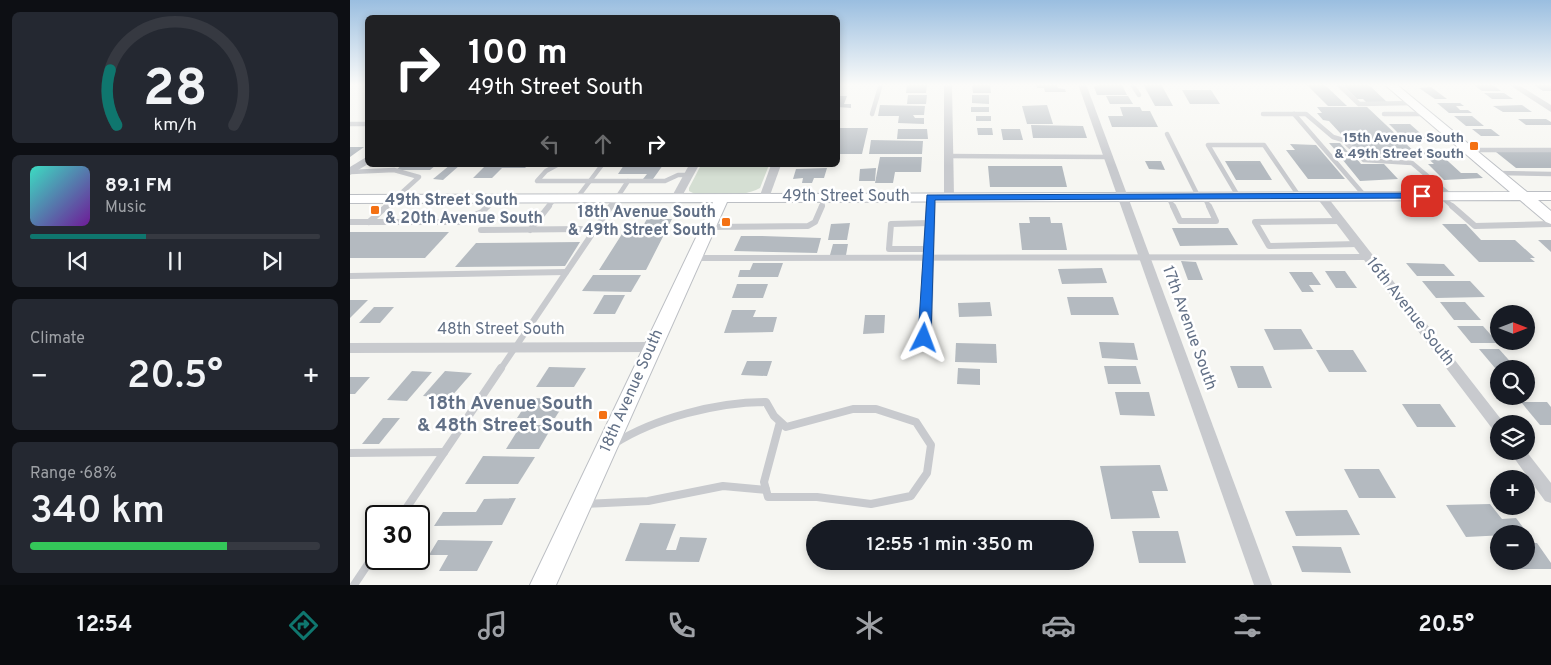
<!DOCTYPE html>
<html lang="en">
<head>
<meta charset="utf-8">
<style>
  :root { --surface:#171b24; --page:#242831; --text:#f1f3f6; --muted:#9ea1a6; --line:#363941; --accent:#0f766e }
  body { margin:0; font-family:Overpass,sans-serif; background:var(--page); color:var(--text); height:100vh; display:flex; flex-direction:column; font-size:19px; white-space:nowrap }
  * { box-sizing:border-box; margin:0 }
  p { font-size:16px; color:var(--muted) }
  .icon { flex:none; width:28px; height:28px; fill:none; stroke:currentColor; stroke-width:2; stroke-linecap:round; stroke-linejoin:round }
  .map { position:relative; flex:1; overflow:hidden }
  .drawer { display:flex; flex-direction:column; gap:12px; padding:12px; background:#0d0f14; width:350px }
  .drawer>* { flex:none }
  .hud { position:absolute; left:15px; top:15px; width:475px; height:152px; border-radius:8px; box-shadow:0 2px 8px #0003; background:#202124; color:#fff; overflow:hidden }
  .needle { width:32px; rotate:90deg }
  .tools { position:absolute; left:1140px; top:305px; display:grid; gap:10px }
  .tools a { display:grid; place-items:center; width:45px; height:45px; border-radius:50%; background:var(--surface); box-shadow:0 2px 8px #0003; font-size:25px }
  .speed { position:absolute; left:15px; top:505px; display:flex; gap:10px; font-size:25px; font-weight:700; text-align:center }
  .speed>* { display:grid; place-content:center; width:65px; height:65px; border-radius:50%; background:var(--surface); box-shadow:0 2px 8px #0003; line-height:1 }
  .speed .limit { border:2px solid #111; border-radius:8px; background:#fff; color:#111 }
  .pin { position:absolute; display:grid; place-items:center; width:42px; height:42px; color:#fff; margin:-21px; border-radius:10px; box-shadow:0 2px 8px #0006 }
  .me { position:absolute; width:55px; margin:-28px; rotate:3deg; stroke-linejoin:round; filter:drop-shadow(0 0 4px #0008) }
  .turn { display:flex; align-items:center; gap:18px; height:105px; padding:0 20px; font-size:22px }
  .turn .icon { width:65px; height:65px; stroke-width:2.5 }
  .turn b { display:block; font-size:35px; line-height:42px }
  .lanes { display:flex; align-items:center; height:48px; padding:0 20px; background:#0003; justify-content:center; gap:25px; direction:ltr }
  .lanes .off { opacity:.35 }
  .big { font-size:38px; font-weight:600; line-height:1.1 }
  .drawer .tile { flex:1; display:flex; flex-direction:column; justify-content:center; gap:8px; min-width:0; padding:0 18px; border-radius:8px; background:var(--page) }
  .drawer .dial { align-items:center; gap:0 }
  .dial svg { height:130px; overflow:visible; fill:none; stroke:var(--line); stroke-width:7; stroke-linecap:round; text-anchor:middle }
  .dial text { fill:var(--text); stroke:none }
  .song { display:flex; align-items:center; gap:15px }
  .cover { width:60px; height:60px; border-radius:8px; background:linear-gradient(135deg,hsl(170 70% 55%),hsl(280 70% 35%)) }
  .played { height:5px; border-radius:2px; background:linear-gradient(90deg,var(--accent) 40%,var(--line) 40%) }
  .keys { display:flex; justify-content:space-around; direction:ltr }
  .heat { display:flex; justify-content:space-between; align-items:center; font-size:28px; direction:ltr }
  .charge { height:8px; border-radius:4px; background:linear-gradient(90deg,#34c759 68%,var(--line) 0) }
  .trip { position:absolute; left:456px; top:520px; width:288px; height:50px; border-radius:25px; background:var(--surface); box-shadow:0 2px 8px #0003; font-weight:600; line-height:50px; text-align:center }
  .tabs { display:flex; height:80px; justify-content:space-around; align-items:center; background:#090b0e; color:var(--muted) }
  .tabs .icon { width:35px; height:35px }
  .tabs .on { color:var(--accent) }
  .tabs b { font-size:22px; color:var(--text) }
  main { display:flex; flex:1; min-height:0 }
  .map>svg:first-child { display:block }
  .green { fill:#d5dfd3 }
  .building { fill:#b4bac0 }
  .lines { fill:none; stroke-linecap:round; stroke-linejoin:round }
  .secondary-casing { stroke:#bcbfc4; stroke-width:2 }
  .lane-far2 { stroke:#c8cace; stroke-width:4.5 }
  .lane-far1 { stroke:#c8cace; stroke-width:6 }
  .lane { stroke:#c8cace; stroke-width:8 }
  .street { fill:#c8cace; fill-rule:evenodd }
  .secondary { fill:#fff; fill-rule:evenodd }
  .route { fill:#1a73e8; stroke:#114b97 }
  .poi-dot { fill:#f47114; stroke:#fff; stroke-width:2 }
  .labels { text-anchor:middle; dominant-baseline:central; stroke-width:5; stroke-linejoin:round; paint-order:stroke }
  .far-poi-label { font-size:14px; font-weight:bold; fill:#627086; stroke:#fff; text-anchor:end }
  .street-label { font-size:16px; fill:#627086; stroke:#fff }
  .poi-label { font-size:16px; font-weight:bold; fill:#627086; stroke:#fff; text-anchor:start }
  .near-poi-label { font-size:19px; font-weight:bold; fill:#627086; stroke:#fff; text-anchor:end }
</style>
</head>
<body>
<main>
<section class="drawer">
<div class="tile dial"><svg viewBox="0 0 100 80">
<path d="M14 69A42 42 0 1 1 86 69"/>
<path d="M14 69A42 42 0 0 1 10 35" stroke="#0f766e"/>
<text x="50" y="56" font-size="32" font-weight="700">28</text>
<text x="50" y="72" font-size="11">km/h</text>
</svg></div>
<div class="tile">
<div class="song"><i class="cover"></i><div><b>89.1 FM</b><p>Music</p></div></div>
<div class="played"></div>
<div class="keys"><svg class="icon" aria-label="previous" viewBox="0 0 24 24"><path d="M18 5L8 12l10 7zM5 5v14"/></svg><svg class="icon" aria-label="pause" viewBox="0 0 24 24"><path d="M8 5v14M16 5v14"/></svg><svg class="icon" aria-label="next" viewBox="0 0 24 24"><path d="M6 5l10 7-10 7zM19 5v14"/></svg></div>
</div>
<div class="tile"><p>Climate</p>
<div class="heat"><a>−</a><b class="big">20.5°</b><a>+</a></div>
</div>
<div class="tile"><p>Range · 68%</p><b class="big">340 km</b><div class="charge"></div></div>
</section>
<div class="map">
<svg width="1201" height="585" viewBox="0 0 1201 585">
  <rect width="100%" height="100%" fill="#f6f6f2"/>
  <path class="green" d="M351 165H419L410 188C392 198 365 195 345 194L339 191V188Z"/>
  <g class="building">
    <path d="M793 84H811L823 106H805Z"/>
    <path d="M956 84H974L997 106H978Z"/>
    <path d="M992 84H1018L1038 103H1017L1013 99H1007Z"/>
    <path d="M557 85H577L576 93H556Z"/>
    <path d="M622 85H640L641 93H623Z"/>
    <path d="M686 85H707L708 88 715 89 716 92H695L694 88H687Z"/>
    <path d="M748 85H772L777 95H747L744 87Z"/>
    <path d="M1124 85H1143L1151 91H1132Z"/>
    <path d="M1184 85H1201V91H1193Z"/>
    <path d="M1081 87 1097 99H1085L1069 88Z"/>
    <path d="M832 90H861L870 104H840Z"/>
    <path d="M1134 93H1154L1163 99H1142Z"/>
    <path d="M558 95H577L576 104H557Z"/>
    <path d="M622 95H639V104L622 103Z"/>
    <path d="M489 96H497L494 104H501V108L488 107Z"/>
    <path d="M756 96H778L783 104H760Z"/>
    <path d="M1087 103H1110L1114 106H1106L1110 110H1118L1122 113H1099Z"/>
    <path d="M530 105 575 106 574 115H563L565 118H574V124L548 123 549 116H528Z"/>
    <path d="M697 105 703 124H677L672 106Z"/>
    <path d="M1172 105 1182 112H1153L1143 106Z"/>
    <rect x="621" y="107" width="18" height="5"/>
    <path d="M770 107H790L792 111H800L808 127H762L758 116H773Z"/>
    <path d="M967 107H1017L1071 158H1013L979 121 973 120 967 113H972Z"/>
    <rect x="626" y="116" width="15" height="5"/>
    <path d="M1104 116H1122L1134 126H1116Z"/>
    <path d="M1168 119H1196L1201 122V125H1176Z"/>
    <path d="M1039 124H1060L1078 140H1055Z"/>
    <path d="M681 125 733 126 737 138H683Z"/>
    <path d="M488 128H518L512 154H488Z"/>
    <path d="M627 128H642L643 135H628Z"/>
    <path d="M548 129H577L578 139H547Z"/>
    <path d="M651 129H670L673 140H653Z"/>
    <path d="M1122 129H1141L1150 136H1131Z"/>
    <path d="M521 140 573 141 572 154H519Z"/>
    <path d="M979 143H990L998 152H987Z"/>
    <path d="M940 144 966 145 995 179H958L936 150H945Z"/>
    <path d="M0 147H14L0 157Z"/>
    <path d="M1071 152H1088L1111 173H1127L1133 178 1094 180 1078 164H1084Z"/>
    <path d="M1146 152H1201V168H1166Z"/>
    <path d="M988 154H1003L1011 164H1034L1048 179 1010 181Z"/>
    <path d="M530 157H572L571 172H545L543 183H525Z"/>
    <path d="M795 161H811L815 170 799 169Z"/>
    <path d="M875 161H910L922 180H886Z"/>
    <path d="M52 165H86L80 170H46Z"/>
    <path d="M100 165H110L93 180 83 179Z"/>
    <path d="M136 165H178L175 168H152L142 178H123Z"/>
    <path d="M274 165H313L303 179H293L297 174H268Z"/>
    <path d="M638 166H712L717 187H640Z"/>
    <path d="M477 168 474 178H464L462 183H452L453 178 443 179 446 169Z"/>
    <path d="M526 168 525 181H509L510 169Z"/>
    <path d="M679 217H700L701 223H712L717 250H672L669 223H680Z"/>
    <path d="M297 219H322L296 270H249L272 234H288Z"/>
    <path d="M500 223 497 240H478L481 224Z"/>
    <path d="M1092 224H1116L1131 240H1165L1185 258H1180L1185 262H1129Z"/>
    <path d="M822 228H878L888 245 830 246Z"/>
    <path d="M0 232H99L75 258H0Z"/>
    <path d="M391 236H411L471 238 467 253 384 251Z"/>
    <path d="M1188 240H1201V252Z"/>
    <path d="M230 242 215 266 105 267 126 243Z"/>
    <path d="M483 244H498L496 255H480Z"/>
    <path d="M831 261 846 262 853 280H838Z"/>
    <path d="M403 263H433L428 277H388L390 270H400Z"/>
    <path d="M1056 263 1094 264 1105 276H1067Z"/>
    <path d="M752 268 757 283 712 284 708 269Z"/>
    <path d="M975 271H995L1007 288H986Z"/>
    <path d="M939 272H962L971 285H959L964 292H952Z"/>
    <path d="M243 275H291L281 292 232 291Z"/>
    <path d="M1072 281H1120L1135 297 1086 298Z"/>
    <path d="M387 284H418L413 298H382Z"/>
    <path d="M254 295H275L265 314H243Z"/>
    <path d="M717 297H763L769 315H721Z"/>
    <path d="M0 300H18L0 318Z"/>
    <path d="M640 302 642 316 609 317 608 303Z"/>
    <path d="M1090 302H1115L1131 320H1104Z"/>
    <path d="M24 307H44L30 323H9Z"/>
    <path d="M382 310H406L403 317H427L423 332 374 333Z"/>
    <path d="M515 315H535L534 333 513 334Z"/>
    <path d="M1107 326H1133L1148 343H1121Z"/>
    <path d="M914 329H951L963 349 924 350Z"/>
    <path d="M749 342 784 343 788 360 752 358Z"/>
    <path d="M606 343 646 344 647 363 605 362Z"/>
    <path d="M1129 349H1149L1166 368H1145Z"/>
    <path d="M966 350H1003L1017 372H979Z"/>
    <path d="M397 361H422L417 376 391 375Z"/>
    <path d="M754 366H786L791 384H758Z"/>
    <path d="M880 366H913L922 388H888Z"/>
    <path d="M199 367 236 368 224 387H186Z"/>
    <path d="M608 368 630 369V385L607 384Z"/>
    <path d="M62 371 82 372 57 401 37 400Z"/>
    <path d="M95 371 122 373 100 398 73 396Z"/>
    <path d="M0 377H20L5 394H0Z"/>
    <path d="M765 392H799L805 416 770 415Z"/>
    <path d="M180 398 217 399 205 418H167Z"/>
    <path d="M1171 402H1197L1201 407V425H1190Z"/>
    <path d="M1052 404H1090L1106 427H1067Z"/>
    <path d="M33 418H50L29 444H12Z"/>
    <path d="M171 425H203L189 449H156Z"/>
    <path d="M133 456 185 457 168 484H115Z"/>
    <path d="M810 465 818 491H802L810 518 761 519 750 466Z"/>
    <path d="M994 469H1029L1046 498H1009Z"/>
    <path d="M166 498 152 525 84 526 93 512H126L134 499Z"/>
    <path d="M1140 504 1152 519 1166 518 1178 534 1116 537 1096 505Z"/>
    <path d="M997 510 1010 535 946 536 935 511Z"/>
    <path d="M290 523 326 524 316 550H326L330 537 357 538 349 562 275 561Z"/>
    <path d="M782 531H828L836 563H789Z"/>
    <path d="M88 540 143 541 127 571H89L98 555H79Z"/>
    <path d="M1176 543H1187L1201 563V569H1164L1159 561H1176Z"/>
    <path d="M942 546 991 547 1001 573 952 572Z"/>
  </g>
  <g class="lines">
    <defs>
      <path id="secondary" d="M1034 84H1046L1177 192H1201V200H1188L1201 211V224L1196 222 1170 200 377 202 206 585H180L363 202 0 203V195L1160 192Z"/>
    </defs>
    <use href="#secondary" class="secondary-casing"/>
    <g class="lane-far2">
      <path d="M782 84 789 95"/>
      <path d="M988 84 1009 104 1064 103"/>
      <path d="M522 114 531 84"/>
      <path d="M913 114H956L983 137 993 140 1014 160 1062 163 1101 196"/>
      <path d="M944 114 1015 196"/>
      <path d="M1034 114H1076"/>
      <path d="M0 124H18"/>
      <path d="M817 134 848 196"/>
      <path d="M1120 150H1201"/>
      <path d="M599 156 757 157"/>
      <path d="M207 165 196 171 187 181H278"/>
      <path d="M1 172 44 170 69 177 36 207"/>
      <path d="M1148 173 1201 174"/>
      <path d="M818 196 823 207"/>
      <path d="M854 196 859 207"/>
      <path d="M888 196 858 145H914L949 196"/>
      <path d="M1091 196 1103 207"/>
      <path d="M227 198 252 165"/>
      <path d="M137 207 146 198"/>
      <path d="M198 207 205 198"/>
      <path d="M261 207 278 181H315L328 175H339"/>
      <path d="M471 207 475 197"/>
    </g>
    <g class="lane-far1">
      <path d="M823 206 830 221H866L859 206"/>
      <path d="M1102 206 1125 226 1201 224"/>
      <path d="M991 221 905 222 919 246 1008 244"/>
      <path d="M0 222H109L132 212 138 206"/>
      <path d="M19 222 37 206"/>
      <path d="M359 227 458 226 465 222 472 206"/>
      <path d="M131 230 231 229"/>
      <path d="M180 230 199 206"/>
      <path d="M578 249H539L541 224 580 223"/>
      <path d="M345 258 1018 257"/>
      <path d="M0 276 216 272"/>
      <path d="M150 370 261 206"/>
    </g>
    <g class="lane">
      <path d="M264 444C304 418 368 402 416 402L424 416 436 427 503 409H526L566 422 581 445 577 473 561 496 521 504 467 497H418L414 482 430 422"/>
      <path d="M0 453 94 452"/>
      <path d="M234 504 298 501 373 486 416 490"/>
      <path d="M51 516 151 368"/>
      <path d="M4 585 26 552"/>
    </g>
    <g class="street">
      <path d="M594 84H602L604 197 599 200 594 197Z"/>
      <path d="M728 84H736L922 585H904Z"/>
      <path d="M1158 84H1167L1201 105V112Z"/>
      <path d="M18 156V164L0 175V167Z"/>
      <path d="M339 165H349L330 200H322L321 198Z"/>
      <path d="M421 165H431L419 198 414 201 410 200 409 198Z"/>
      <path d="M971 193 975 194 1154 423 1149 424V433L1144 431 967 198 966 196Z"/>
      <path d="M581 194 586 197 582 338 580 341H570L568 338 576 197Z"/>
      <path d="M302 342 307 344 309 347 307 350 302 352 0 353V343Z"/>
      <path d="M1159 451H1176L1201 483V503L1195 501Z"/>
    </g>
    <use href="#secondary" class="secondary"/>
  </g>
  <linearGradient id="sky" x2="0" y2="1"><stop stop-color="#9abee0"/><stop offset="0.51" stop-color="#fbfbf9"/><stop offset="1" stop-color="#fbfbf9" stop-opacity="0"/></linearGradient>
  <rect width="1201" height="166" fill="url(#sky)"/>
  <path class="route" d="M1072 193 1075 194V198L585 200 581 338 574 342 568 338 577 195Z"/>
  <g class="poi-dot">
    <rect x="1119" y="141" width="10" height="10" rx="2.5"/>
    <rect x="20" y="205" width="10" height="10" rx="2.5"/>
    <rect x="371" y="217" width="10" height="10" rx="2.5"/>
    <rect x="248" y="410" width="10" height="10" rx="2.5"/>
  </g>
  <g class="labels">
    <g class="far-poi-label">
      <text x="1114" y="138">15th Avenue South<tspan x="1114" dy="16">&amp; 49th Street South</tspan></text>
    </g>
    <g class="street-label">
      <text x="496" y="197">49th Street South</text>
      <text transform="translate(1060 312) rotate(52)">16th Avenue South</text>
      <text transform="translate(839 328) rotate(70)">17th Avenue South</text>
      <text x="151" y="330">48th Street South</text>
      <text transform="translate(282 391) rotate(-66)">18th Avenue South</text>
    </g>
    <g class="poi-label">
      <text x="35" y="201">49th Street South<tspan x="35" dy="18">&amp; 20th Avenue South</tspan></text>
      <text x="366" y="213" text-anchor="end">18th Avenue South<tspan x="366" dy="18">&amp; 49th Street South</tspan></text>
    </g>
    <g class="near-poi-label">
      <text x="243" y="404">18th Avenue South<tspan x="243" dy="22">&amp; 48th Street South</tspan></text>
    </g>
  </g>
</svg>
<div class="tools">
<a><svg class="needle" viewBox="-14 -14 28 28"><path d="M0-13l5 13h-10z" fill="#e53935"/><path d="M0 13l5-13h-10z" fill="#9ea1a6"/></svg></a>
<a><svg class="icon" aria-label="search" viewBox="0 0 24 24"><circle cx="10" cy="10" r="6"/><path d="M15 15l6 6"/></svg></a>
<a><svg class="icon" aria-label="layers" viewBox="0 0 24 24"><path d="M12 4l9 5-9 5-9-5zM3 14l9 5 9-5"/></svg></a>
<a>+</a>
<a>−</a>
</div>
<div class="speed"><div class="limit">30</div></div>
<div class="pin" style="left:1072px;top:196px;background:#d93025"><svg class="icon" aria-label="arrive" viewBox="0 0 24 24"><path d="M6 21V4h12l-3 4 3 4H6"/></svg></div>
<svg class="me" style="left:574px;top:338px" viewBox="-20 -20 40 40"><path d="M0-17L14 15 0 8-14 15z" fill="#1a73e8" stroke="#fff" stroke-width="4"/></svg>
<div class="trip">12:55 · 1 min · 350 m</div>
<div class="hud">
<div class="turn"><svg class="icon" aria-label="right" viewBox="0 0 24 24"><path d="M7 20v-9h11M14 6l5 5-5 5"/></svg><div><b>100 m</b>49th Street South</div></div>
<div class="lanes"><svg class="icon off" aria-label="left" viewBox="0 0 24 24"><path d="M17 20v-9H6M10 6l-5 5 5 5"/></svg><svg class="icon off" aria-label="ahead" viewBox="0 0 24 24"><path d="M12 20V5M6 11l6-6 6 6"/></svg><svg class="icon" aria-label="right" viewBox="0 0 24 24"><path d="M7 20v-9h11M14 6l5 5-5 5"/></svg></div>
</div>
</div>
</main>
<nav class="tabs">
<b>12:54</b>
<svg class="icon on" aria-label="directions" viewBox="0 0 24 24"><path d="M12 3l9 9-9 9-9-9zM9 14v-3h6M13 9l2 2-2 2"/></svg>
<svg class="icon" aria-label="music" viewBox="0 0 24 24"><path d="M9 18V5l10-2v13"/><circle cx="6" cy="18" r="3"/><circle cx="16" cy="16" r="3"/></svg>
<svg class="icon" aria-label="phone" viewBox="0 0 24 24"><path d="M5 4h4l2 5-3 2q2 4 5 5l2-3 5 2v4C11 20 4 13 5 4z"/></svg>
<svg class="icon" aria-label="climate" viewBox="0 0 24 24"><path d="M12 3v18M4 7l16 10M4 17L20 7"/></svg>
<svg class="icon" aria-label="car" viewBox="0 0 24 24"><path d="M5 17H2v-5l4-1 3-4h7l3 4 3 1v5h-3M9 17h6M6 11h13"/><circle cx="7" cy="17" r="2"/><circle cx="17" cy="17" r="2"/></svg>
<svg class="icon" aria-label="filters" viewBox="0 0 24 24"><path d="M4 7h16M4 17h16"/><circle cx="9" cy="7" r="2"/><circle cx="15" cy="17" r="2"/></svg>
<b>20.5°</b>
</nav>
</body>
</html>
